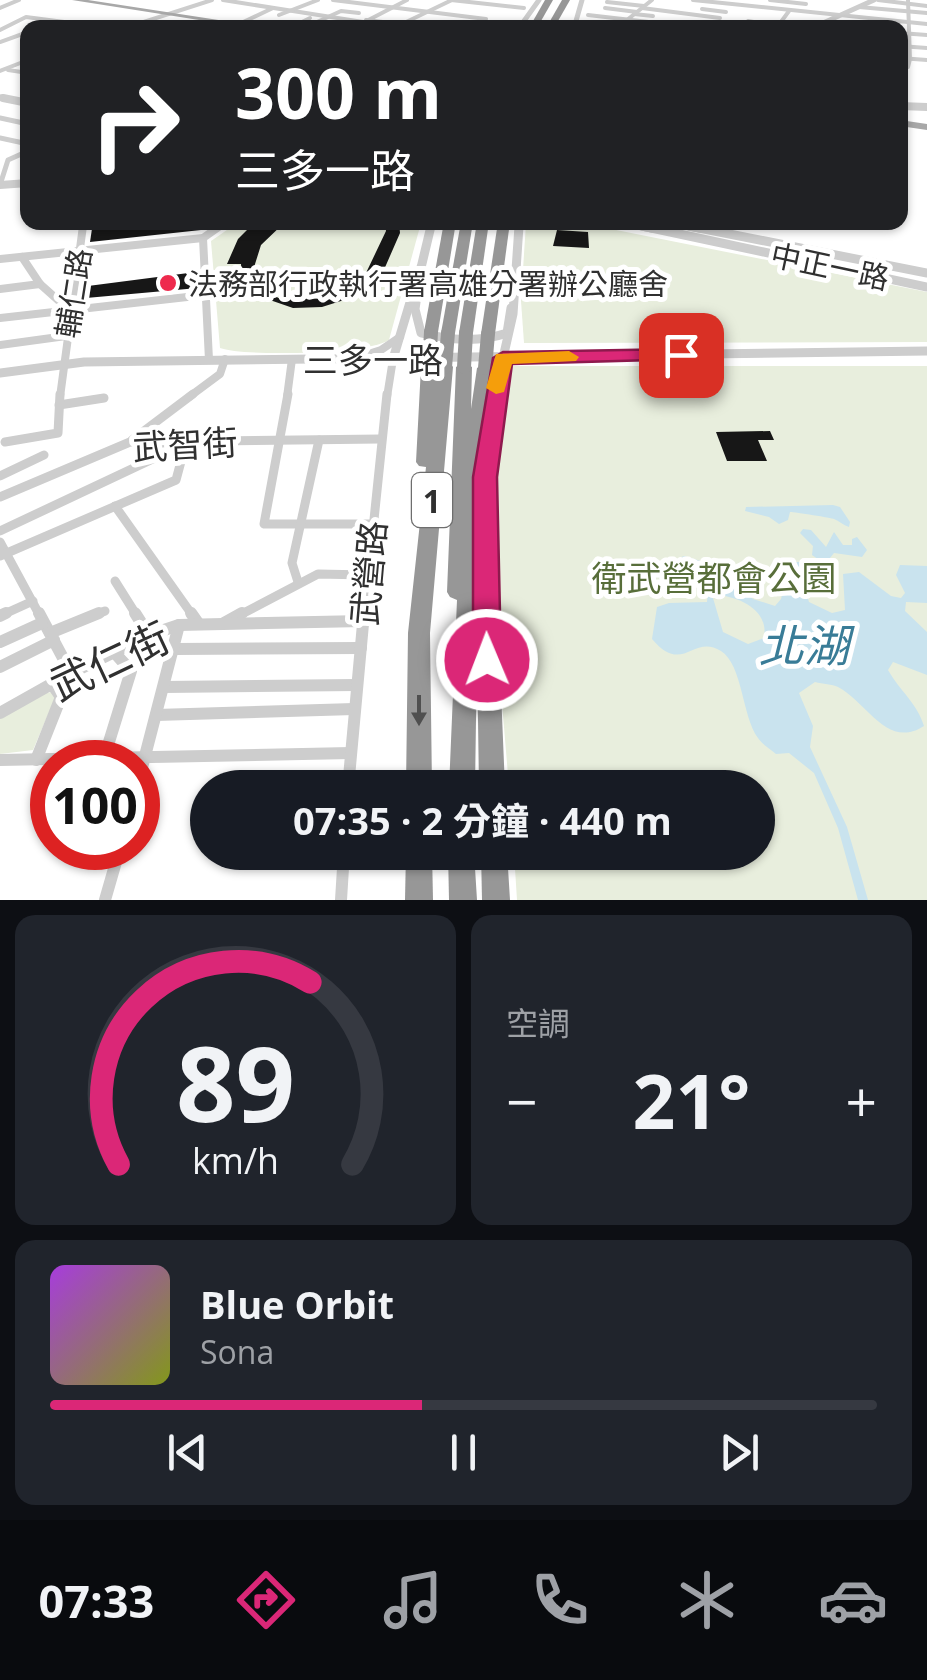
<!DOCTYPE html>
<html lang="zh-TW">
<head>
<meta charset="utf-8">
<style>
  :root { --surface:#171b24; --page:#20242c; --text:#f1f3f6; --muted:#9ea1a6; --line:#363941; --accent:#db2777 }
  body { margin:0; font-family:"Open Sans","Noto Sans TC",sans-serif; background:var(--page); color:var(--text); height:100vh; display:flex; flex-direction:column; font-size:38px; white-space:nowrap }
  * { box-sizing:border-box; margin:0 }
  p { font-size:32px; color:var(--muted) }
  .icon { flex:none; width:55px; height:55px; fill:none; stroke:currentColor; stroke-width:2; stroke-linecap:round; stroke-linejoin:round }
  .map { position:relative; height:900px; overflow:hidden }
  .details { display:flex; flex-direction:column; gap:15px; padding:15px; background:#0d0f14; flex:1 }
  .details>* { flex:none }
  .top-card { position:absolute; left:20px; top:20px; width:888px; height:210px; border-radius:20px; box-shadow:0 2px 8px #0004; background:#202124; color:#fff; overflow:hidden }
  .speed { position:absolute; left:30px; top:740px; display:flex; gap:20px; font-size:50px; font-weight:700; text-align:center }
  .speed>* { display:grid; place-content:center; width:130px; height:130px; border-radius:50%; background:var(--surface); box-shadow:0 2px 8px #0004; line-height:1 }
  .speed .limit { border:15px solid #d22; background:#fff; color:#111 }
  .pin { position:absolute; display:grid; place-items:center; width:85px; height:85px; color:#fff; margin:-42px; border-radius:20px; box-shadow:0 5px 15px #0006 }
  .me { position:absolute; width:110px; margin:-55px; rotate:359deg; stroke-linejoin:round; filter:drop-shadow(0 0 8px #0008) }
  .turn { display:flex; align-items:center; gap:35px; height:210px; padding:0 50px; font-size:45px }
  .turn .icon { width:130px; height:130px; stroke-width:2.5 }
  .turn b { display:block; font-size:70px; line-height:85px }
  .big { font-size:75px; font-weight:700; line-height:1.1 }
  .details .tile { flex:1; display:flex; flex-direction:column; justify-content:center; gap:15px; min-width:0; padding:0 35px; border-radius:20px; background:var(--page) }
  .details .dial { align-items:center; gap:0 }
  .dial svg { height:260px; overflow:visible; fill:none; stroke:var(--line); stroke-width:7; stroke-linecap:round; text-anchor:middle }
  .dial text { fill:var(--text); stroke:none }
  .song { display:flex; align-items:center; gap:30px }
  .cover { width:120px; height:120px; border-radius:15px; background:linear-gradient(135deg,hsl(280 70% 55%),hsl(70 70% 35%)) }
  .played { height:10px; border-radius:5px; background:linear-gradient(90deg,var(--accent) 45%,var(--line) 45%) }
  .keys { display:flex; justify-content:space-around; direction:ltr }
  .heat { display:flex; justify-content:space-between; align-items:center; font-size:55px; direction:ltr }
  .details .tiles { flex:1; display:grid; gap:15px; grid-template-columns:1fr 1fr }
  .tile:last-child { grid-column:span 2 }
  .trip { position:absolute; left:190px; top:770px; width:585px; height:100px; border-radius:50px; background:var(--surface); box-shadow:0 2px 8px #0004; font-weight:700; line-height:100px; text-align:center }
  .dock { display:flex; height:160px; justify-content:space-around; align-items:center; background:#090b0e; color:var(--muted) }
  .dock .icon { width:70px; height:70px }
  .dock .current { color:var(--accent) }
  .dock b { font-size:45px; color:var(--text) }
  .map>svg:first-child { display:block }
  .green { fill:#e8eedd }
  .water { fill:#c9e3ee; fill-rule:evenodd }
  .building { fill:#171717 }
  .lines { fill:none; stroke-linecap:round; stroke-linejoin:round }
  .minor-far4 { stroke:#cdcdcd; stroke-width:4 }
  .minor-far3 { stroke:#cdcdcd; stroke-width:5 }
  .minor-far2 { stroke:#cdcdcd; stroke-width:8 }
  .minor-far1 { stroke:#cdcdcd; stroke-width:9 }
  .minor { stroke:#cdcdcd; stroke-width:12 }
  .tertiary-far2 { stroke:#cdcdcd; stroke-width:5 }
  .tertiary-far1 { stroke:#cdcdcd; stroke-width:8 }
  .tertiary { stroke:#cdcdcd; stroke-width:9 }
  .primary { fill:#a8a8a8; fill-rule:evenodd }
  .motorway { fill:#979797; fill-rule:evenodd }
  .motorway-bridge { stroke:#979797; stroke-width:14 }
  .oneway { fill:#4f4f4f }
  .route { fill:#db2777; stroke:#8e194d; stroke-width:2.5 }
  .slow { fill:#f59e0b }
  .poi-dot { fill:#ee2a4d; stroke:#fff; stroke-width:4 }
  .labels { text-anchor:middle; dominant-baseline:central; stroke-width:10; stroke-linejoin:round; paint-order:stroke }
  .far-street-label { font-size:30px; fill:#303030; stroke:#fff }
  .far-poi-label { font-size:30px; fill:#303030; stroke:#fff; text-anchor:start }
  .shield { fill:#fff; stroke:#6e6e6e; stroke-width:2.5 }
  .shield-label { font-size:32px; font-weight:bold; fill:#303030 }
  .street-label { font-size:35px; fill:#303030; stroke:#fff }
  .park-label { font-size:35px; fill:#586e3a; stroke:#fff }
  .near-street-label { font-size:42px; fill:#303030; stroke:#fff }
  .near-water-label { font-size:45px; font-style:italic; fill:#397c97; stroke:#fff }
</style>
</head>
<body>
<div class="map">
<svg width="927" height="900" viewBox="0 0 927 900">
  <rect width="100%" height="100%" fill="#fff"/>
  <g class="green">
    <path d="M237 223H421L389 340C369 354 244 357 220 348L211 241Z"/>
    <path d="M526 223H581L927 292V342L524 343 521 301Z"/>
    <path d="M503 366H927V900H517L514 853 758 852V788L509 787 493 595 491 486Z"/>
    <path d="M52 692 55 698 33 750 0 754V718L45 693Z"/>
  </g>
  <g class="water">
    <path d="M833 505 840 507 850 522 849 527C843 525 839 521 834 519 832 518 795 512 790 512L788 520 779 524 769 517 745 511 746 507Z"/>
    <path d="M803 529 811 530 826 547 834 532 843 545H852V539L857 537 867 550 862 557 834 553 825 564 812 555 813 546 800 533Z"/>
    <path d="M684 556 714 565H733L740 573 744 591 753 599 775 606 781 599 790 562H802L801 576 809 602 832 613 845 610 843 574 859 572 891 596 901 598 905 593 896 575 900 565 927 566V603L906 602 905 611 927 632V675L893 662 888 670C900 691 917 703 924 726 887 750 867 702 838 687 832 684 823 684 815 682L799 693 813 726 810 747 847 827 868 900H858L838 828 814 773 789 753 776 754C770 749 762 744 758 738 742 717 743 665 721 651 693 633 683 676 652 639L657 607 669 603 707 602 708 591 696 574 677 559ZM719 595C742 598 769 611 764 638L748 644 723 632 713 598Z"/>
  </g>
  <g class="building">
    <path d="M93 222H200L201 230 90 242Z"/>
    <path d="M255 222H285L261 245 250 280 280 299 325 298 350 291 366 273 386 231 385 222H399L400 233 383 272 366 293 322 307 293 308 250 293 242 282 241 264H227L238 239Z"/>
    <path d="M557 230 588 232 589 248 553 246Z"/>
    <path d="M196 272 198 288 86 298 88 286Z"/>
    <path d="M770 431 774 440H758L767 461H727L716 432Z"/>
  </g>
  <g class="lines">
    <g class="minor-far4">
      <path d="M223 0 363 22"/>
      <path d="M333 0 486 19"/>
      <path d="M451 0 524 8"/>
      <path d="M693 0 927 24"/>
      <path d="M770 0 806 4"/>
      <path d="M878 0 927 6"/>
      <path d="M607 2 644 6"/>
      <path d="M859 7 927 13"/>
      <path d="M0 8 19 0"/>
      <path d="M605 8 637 12"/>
      <path d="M642 8 720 18"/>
      <path d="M702 9 726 12"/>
      <path d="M634 14 653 16"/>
      <path d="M279 15 318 0"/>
      <path d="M588 15 666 24"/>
      <path d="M366 20 433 28"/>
      <path d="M748 21 778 26 789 11"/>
      <path d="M586 22 623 27"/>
      <path d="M239 24 273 8"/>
      <path d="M402 24 452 0"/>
      <path d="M816 25 840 28"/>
      <path d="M40 28 56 21"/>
      <path d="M125 28 212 0"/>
      <path d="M290 28 310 18"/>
      <path d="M304 28 341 11 359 13"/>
      <path d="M353 28 407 0"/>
      <path d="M617 28 652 0"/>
      <path d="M0 30 26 17 110 28"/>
      <path d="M900 33 927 35"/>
      <path d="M0 42 28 32"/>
      <path d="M900 46 927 48"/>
      <path d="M900 58 927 60"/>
      <path d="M900 66 908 67 910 59 908 0"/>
      <path d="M8 70 28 73"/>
      <path d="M0 71 28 60"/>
    </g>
    <g class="minor-far3">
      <path d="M0 118 28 124"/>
      <path d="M0 138 28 144"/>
      <path d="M0 185 8 160 28 151"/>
      <path d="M83 229 84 222"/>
      <path d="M217 229 227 222"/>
    </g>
    <g class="minor-far2">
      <path d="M22 257 40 284 68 309"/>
      <path d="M0 259 203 238"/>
      <path d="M0 289 40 284"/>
      <path d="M0 318 205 295"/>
      <path d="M0 345 66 336"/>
      <path d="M362 356 381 350 400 337"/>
      <path d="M209 360 203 238 220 226"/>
      <path d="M60 397 83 226"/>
      <path d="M189 397 220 374 225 359"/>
      <path d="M287 397 292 359"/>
      <path d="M387 397 393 359"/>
    </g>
    <g class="minor-far1">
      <path d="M288 394 264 524H372"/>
      <path d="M59 405 104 398"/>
      <path d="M132 440 193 394"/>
      <path d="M5 442 58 433 60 394"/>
      <path d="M0 476 44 455"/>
      <path d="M0 497 130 442 380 439"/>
      <path d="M115 506 193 616"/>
      <path d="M0 531 157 457 163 439"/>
      <path d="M0 542 40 616"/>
      <path d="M0 556 176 480 187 439"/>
      <path d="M115 581 137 616"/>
      <path d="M298 582 292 563 319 440"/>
      <path d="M0 616 33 601"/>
      <path d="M93 616 105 611"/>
      <path d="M238 616 318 574 367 575"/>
      <path d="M364 616 387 394"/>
    </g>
    <g class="minor">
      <path d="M39 613 71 673"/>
      <path d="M135 613 149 635"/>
      <path d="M191 613 198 623"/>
      <path d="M0 616 6 613"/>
      <path d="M224 623 242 613"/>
      <path d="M50 633 99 613"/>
      <path d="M0 642 42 623"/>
      <path d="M175 649 361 648"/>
      <path d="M0 667 54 640"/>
      <path d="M164 687 357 685"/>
      <path d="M0 713 71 673 149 635 179 625 363 621"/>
      <path d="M156 715 354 709"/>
      <path d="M104 758 131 671 114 652"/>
      <path d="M0 760 351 753"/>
      <path d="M36 760 61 697 52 684"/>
      <path d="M138 783 179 625"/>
      <path d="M348 788 364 613"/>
      <path d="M105 900 120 848"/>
      <path d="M341 900 344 852"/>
    </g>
    <g class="tertiary-far2">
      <path d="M519 28 539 0"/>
      <path d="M574 28 582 0"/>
      <path d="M812 28 874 0"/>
      <path d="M0 97 15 100"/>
    </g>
    <g class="tertiary-far1">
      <path d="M3 98 28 103"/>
      <path d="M900 106 927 107"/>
      <path d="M0 185 28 183"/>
      <path d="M621 222 654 229"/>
      <path d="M666 222 702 229"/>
      <path d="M430 229 432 222"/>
      <path d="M519 229V222"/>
    </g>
    <g class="tertiary">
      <path d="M642 226 927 287"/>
      <path d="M689 226 927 273"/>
      <path d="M421 267 415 309 421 333C450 340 478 343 507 333L511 308"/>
      <path d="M420 272 431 226"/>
      <path d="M503 358 513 314 519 226"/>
      <path d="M393 359 411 299"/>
      <path d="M0 373 84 362 927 351"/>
    </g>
    <g class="primary">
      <path d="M72 0H88L270 28H250Z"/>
      <path d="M900 120 927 124V130L900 126Z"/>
    </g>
    <g class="motorway">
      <path d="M545 0H553L537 28H529Z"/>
      <path d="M562 0H570L554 28H546Z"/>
      <path d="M444 222H456L438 332 431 336 424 332Z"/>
      <path d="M461 222H473L455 333 448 337 441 333Z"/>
      <path d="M477 222H489L473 333 466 337 459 333Z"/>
      <path d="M498 222H510L495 334 488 338 481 334Z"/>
      <path d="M503 353 511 358 498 424 493 498 505 788H479L477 651 475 788H449L457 600 450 597 447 592 456 367 464 362 472 367 471 409 477 368 485 363 491 365 492 373 495 358Z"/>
      <path d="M429 362 435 364 437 372 439 364H451L453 367 430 633 432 788H406L408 633 426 467 419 466 416 462 421 367Z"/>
      <path d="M406 852H432L433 900H405Z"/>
      <path d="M448 852H474L477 900H449Z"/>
      <path d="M481 852H507L510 900H482Z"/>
    </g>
    <g class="motorway-bridge">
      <path d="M429 367 431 332"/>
      <path d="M445 367 448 333"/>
      <path d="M464 367 466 333"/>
      <path d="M485 368 488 334"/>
    </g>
  </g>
  <defs><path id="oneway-solid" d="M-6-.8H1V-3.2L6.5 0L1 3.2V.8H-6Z" transform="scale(2.5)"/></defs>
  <use class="oneway" href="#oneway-solid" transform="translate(419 710) rotate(90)"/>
  <path class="route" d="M681 349 688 351V359L512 364 497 477 501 660 497 668 487 671 477 668 473 660V477L493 358 503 352Z"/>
  <path class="slow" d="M569 351 579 357 576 361 512 364 504 392 496 394 486 388 496 354Z"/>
  <circle class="poi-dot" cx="168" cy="283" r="10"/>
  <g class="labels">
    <g class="far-street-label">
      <text transform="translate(830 266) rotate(12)">中正一路</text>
      <text transform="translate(73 293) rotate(-81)">輔仁路</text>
    </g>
    <g class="far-poi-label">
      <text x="188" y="283">法務部行政執行署高雄分署辦公廳舍</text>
    </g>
    <rect class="shield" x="412" y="473" width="40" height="54" rx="8"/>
    <g class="shield-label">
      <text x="432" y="500">1</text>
    </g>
    <g class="street-label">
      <text x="373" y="359">三多一路</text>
      <text transform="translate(185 444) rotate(-3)">武智街</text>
      <text transform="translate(368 573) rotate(-85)">武營路</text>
    </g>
    <g class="park-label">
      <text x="714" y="577">衛武營都會公園</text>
    </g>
    <g class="near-street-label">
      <text transform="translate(109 660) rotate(-25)">武仁街</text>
    </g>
    <g class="near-water-label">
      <text x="804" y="644">北湖</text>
    </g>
  </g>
</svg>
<div class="speed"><div class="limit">100</div></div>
<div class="pin" style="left:681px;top:355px;background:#d93025"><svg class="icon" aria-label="arrive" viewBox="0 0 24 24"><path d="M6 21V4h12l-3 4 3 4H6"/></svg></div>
<svg class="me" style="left:487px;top:660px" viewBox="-20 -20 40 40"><circle r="17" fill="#db2777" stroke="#fff" stroke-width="3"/><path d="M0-11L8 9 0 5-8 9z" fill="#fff"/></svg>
<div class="trip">07:35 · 2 分鐘 · 440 m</div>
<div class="top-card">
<div class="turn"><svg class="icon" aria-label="right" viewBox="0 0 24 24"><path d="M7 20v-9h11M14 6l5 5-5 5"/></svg><div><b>300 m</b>三多一路</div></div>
</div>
</div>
<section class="details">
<div class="tiles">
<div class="tile dial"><svg viewBox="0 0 100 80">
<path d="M14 69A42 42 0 1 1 86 69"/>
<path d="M14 69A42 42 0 0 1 73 13" stroke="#db2777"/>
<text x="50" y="56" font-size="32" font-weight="700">89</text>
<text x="50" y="72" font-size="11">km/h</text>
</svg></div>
<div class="tile"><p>空調</p>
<div class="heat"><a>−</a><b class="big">21°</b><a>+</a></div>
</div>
<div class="tile">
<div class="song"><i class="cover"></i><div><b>Blue Orbit</b><p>Sona</p></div></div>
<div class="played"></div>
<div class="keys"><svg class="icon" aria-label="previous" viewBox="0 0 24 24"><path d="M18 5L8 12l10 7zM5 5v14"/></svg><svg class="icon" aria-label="pause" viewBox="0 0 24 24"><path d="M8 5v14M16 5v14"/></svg><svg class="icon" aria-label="next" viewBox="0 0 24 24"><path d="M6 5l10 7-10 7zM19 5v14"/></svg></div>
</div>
</div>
</section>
<nav class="dock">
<b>07:33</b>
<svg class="icon current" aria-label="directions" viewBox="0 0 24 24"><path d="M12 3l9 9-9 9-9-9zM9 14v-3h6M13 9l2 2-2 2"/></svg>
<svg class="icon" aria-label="music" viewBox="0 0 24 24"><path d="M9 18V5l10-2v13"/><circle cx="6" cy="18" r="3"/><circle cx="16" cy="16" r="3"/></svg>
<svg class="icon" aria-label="phone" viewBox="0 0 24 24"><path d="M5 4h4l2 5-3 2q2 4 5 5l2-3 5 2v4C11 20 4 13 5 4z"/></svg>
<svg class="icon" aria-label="climate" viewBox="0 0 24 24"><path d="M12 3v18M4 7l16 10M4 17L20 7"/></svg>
<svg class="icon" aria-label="car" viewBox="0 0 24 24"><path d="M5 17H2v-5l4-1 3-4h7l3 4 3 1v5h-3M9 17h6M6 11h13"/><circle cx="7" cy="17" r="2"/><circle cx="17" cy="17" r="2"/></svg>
</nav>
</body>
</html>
